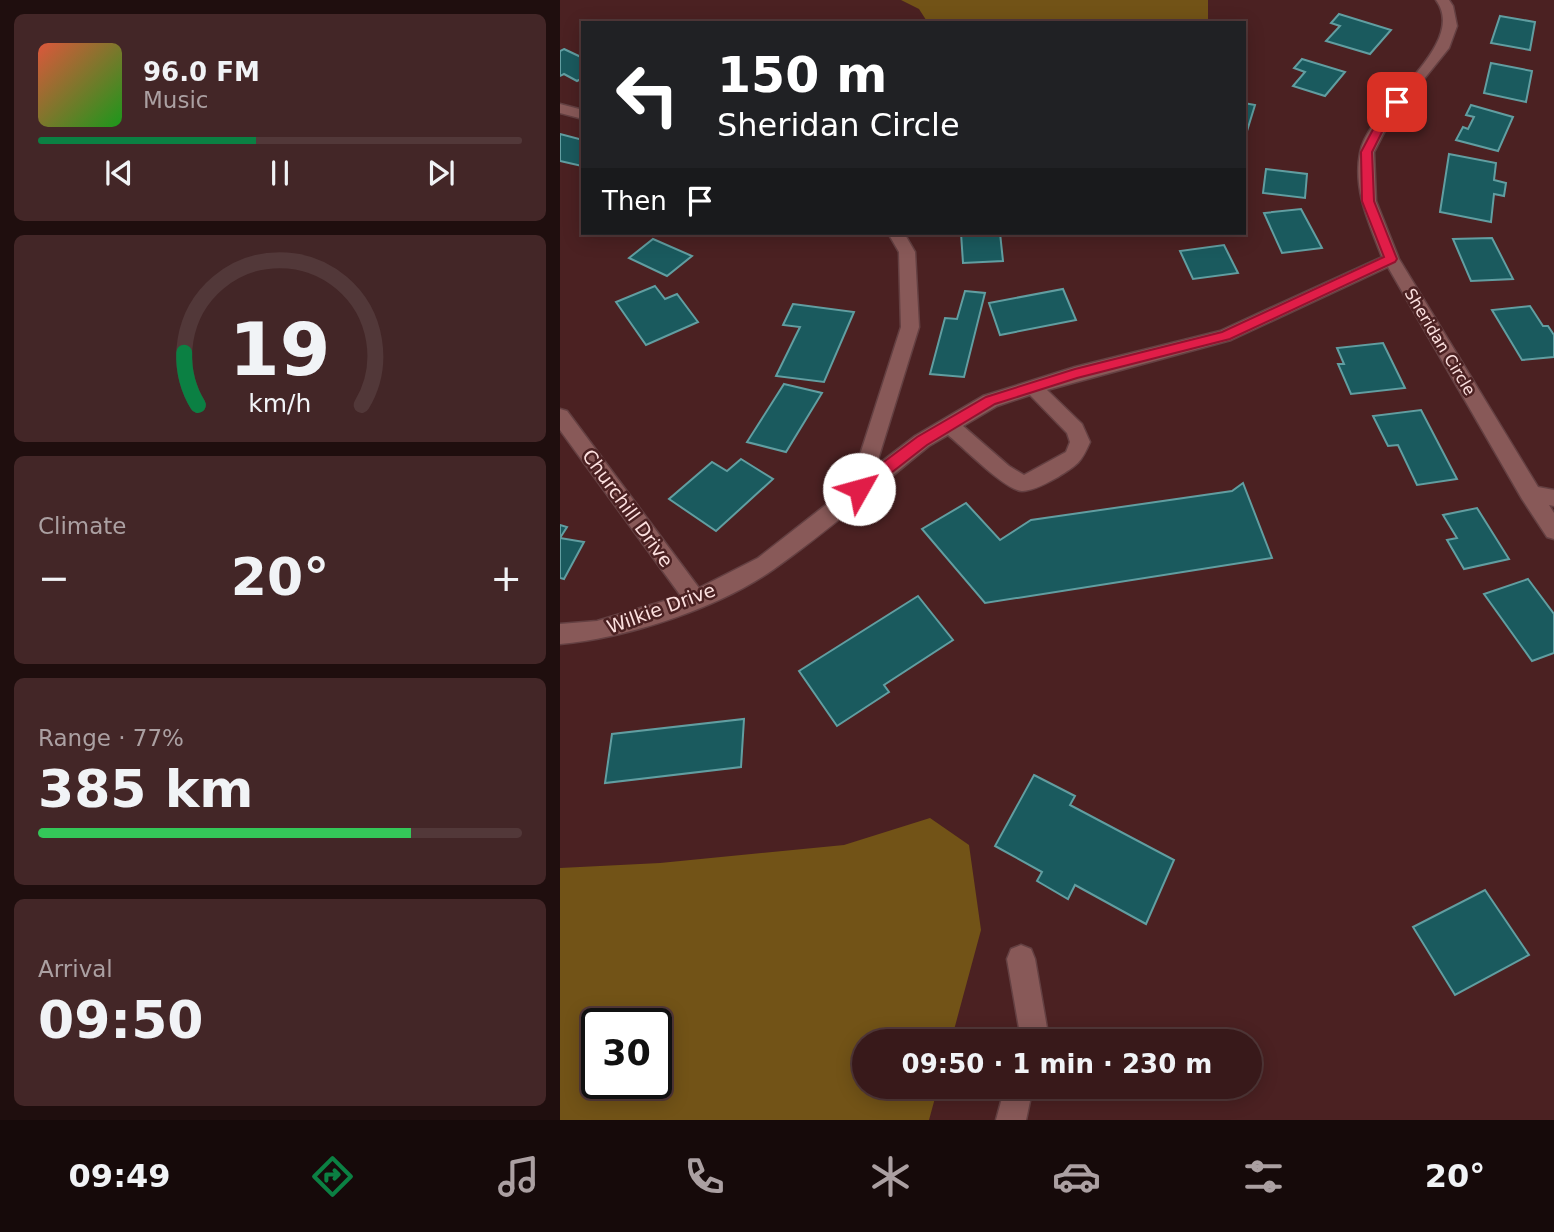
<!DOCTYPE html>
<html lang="en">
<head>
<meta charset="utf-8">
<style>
  :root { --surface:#38191a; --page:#432627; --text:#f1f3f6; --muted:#aba0a2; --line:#523839; --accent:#0b8043 }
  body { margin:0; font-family:"DejaVu Sans",sans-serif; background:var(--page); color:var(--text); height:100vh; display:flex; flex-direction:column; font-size:26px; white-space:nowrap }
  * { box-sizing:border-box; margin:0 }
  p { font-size:23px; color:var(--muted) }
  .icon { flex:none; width:38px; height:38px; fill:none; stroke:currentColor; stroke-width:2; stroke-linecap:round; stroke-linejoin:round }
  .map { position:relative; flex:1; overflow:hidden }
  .details { display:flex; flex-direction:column; gap:14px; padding:14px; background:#1f0e0e; width:560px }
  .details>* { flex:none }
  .banner { position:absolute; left:21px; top:21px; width:665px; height:214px; border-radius:0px; box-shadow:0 4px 18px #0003,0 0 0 2px var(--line); background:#202124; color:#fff; overflow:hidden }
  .speed { position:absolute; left:21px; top:1008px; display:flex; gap:14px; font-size:35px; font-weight:700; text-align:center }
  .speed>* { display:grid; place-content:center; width:91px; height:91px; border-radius:50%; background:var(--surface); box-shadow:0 4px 18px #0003,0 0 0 2px var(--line); line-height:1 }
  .speed .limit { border:4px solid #111; border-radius:10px; background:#fff; color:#111 }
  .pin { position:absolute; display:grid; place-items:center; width:60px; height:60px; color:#fff; margin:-30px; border-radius:14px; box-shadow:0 4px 10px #0006 }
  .me { position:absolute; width:77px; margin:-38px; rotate:52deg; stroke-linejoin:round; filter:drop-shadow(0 0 5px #0008) }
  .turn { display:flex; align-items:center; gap:24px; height:147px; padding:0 21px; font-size:32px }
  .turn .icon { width:91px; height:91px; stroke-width:2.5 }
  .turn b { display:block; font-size:49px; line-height:60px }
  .then { display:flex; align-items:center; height:66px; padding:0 21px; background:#0003; gap:14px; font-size:26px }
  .big { font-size:52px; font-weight:800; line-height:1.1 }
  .details .tile { flex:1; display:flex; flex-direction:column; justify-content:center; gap:10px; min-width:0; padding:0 24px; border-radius:10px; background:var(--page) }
  .details .dial { align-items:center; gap:0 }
  .dial svg { height:182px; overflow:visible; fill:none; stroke:var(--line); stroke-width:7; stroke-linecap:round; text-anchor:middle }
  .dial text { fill:var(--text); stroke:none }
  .song { display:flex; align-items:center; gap:21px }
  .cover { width:84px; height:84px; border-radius:10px; background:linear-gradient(135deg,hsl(10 70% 55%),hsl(120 70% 35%)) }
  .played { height:7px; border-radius:4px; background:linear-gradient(90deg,var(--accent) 45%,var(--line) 45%) }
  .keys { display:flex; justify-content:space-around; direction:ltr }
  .heat { display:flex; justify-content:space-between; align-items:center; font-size:38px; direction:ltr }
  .charge { height:10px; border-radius:5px; background:linear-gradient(90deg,#34c759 77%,var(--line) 0) }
  .trip { position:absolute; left:292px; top:1029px; width:410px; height:70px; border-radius:35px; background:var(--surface); box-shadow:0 4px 18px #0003,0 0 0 2px var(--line); font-weight:800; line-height:70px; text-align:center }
  .tab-bar { display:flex; height:112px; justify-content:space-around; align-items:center; background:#160a0a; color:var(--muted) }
  .tab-bar .icon { width:49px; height:49px }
  .tab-bar .active { color:var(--accent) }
  .tab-bar b { font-size:32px; color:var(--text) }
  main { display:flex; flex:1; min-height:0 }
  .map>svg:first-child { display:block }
  .green { fill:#725317; fill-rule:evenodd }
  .building { fill:#1a5a5e; stroke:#619ea1; stroke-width:2 }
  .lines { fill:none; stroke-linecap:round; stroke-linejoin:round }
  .minor-casing { stroke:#644042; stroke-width:3 }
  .minor { fill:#885958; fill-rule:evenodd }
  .route { fill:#e11d48; stroke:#92132f; stroke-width:2 }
  .labels { text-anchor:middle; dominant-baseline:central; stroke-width:5; stroke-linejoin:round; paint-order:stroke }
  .far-street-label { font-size:16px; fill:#fce0df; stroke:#4b2122 }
  .street-label { font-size:19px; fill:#fce0df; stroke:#4b2122 }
</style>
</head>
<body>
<main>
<section class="details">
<div class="tile">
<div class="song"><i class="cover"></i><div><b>96.0 FM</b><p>Music</p></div></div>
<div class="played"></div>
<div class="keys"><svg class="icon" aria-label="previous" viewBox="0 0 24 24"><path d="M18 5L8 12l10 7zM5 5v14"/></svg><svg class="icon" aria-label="pause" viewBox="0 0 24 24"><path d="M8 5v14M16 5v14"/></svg><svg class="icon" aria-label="next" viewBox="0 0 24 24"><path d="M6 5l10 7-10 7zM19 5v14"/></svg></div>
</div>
<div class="tile dial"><svg viewBox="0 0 100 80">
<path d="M14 69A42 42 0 1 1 86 69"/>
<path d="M14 69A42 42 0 0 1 8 46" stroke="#0b8043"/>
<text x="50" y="56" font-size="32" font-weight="700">19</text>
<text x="50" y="72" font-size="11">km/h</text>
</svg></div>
<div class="tile"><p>Climate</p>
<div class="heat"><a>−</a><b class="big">20°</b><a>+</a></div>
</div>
<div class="tile"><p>Range · 77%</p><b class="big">385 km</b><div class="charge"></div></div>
<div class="tile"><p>Arrival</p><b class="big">09:50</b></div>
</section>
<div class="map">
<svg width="994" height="1120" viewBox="0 0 994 1120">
  <rect width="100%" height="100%" fill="#4b2122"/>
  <g class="green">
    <path d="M341 0H648V23H368L359 9Z"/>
    <path d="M370 818 409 845 421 930 391 1041H304V1087H378L369 1120H0V868L100 863 284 845ZM37 1024H96V1083H37Z"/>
  </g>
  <g class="building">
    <path d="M779 14 831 30 810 54 766 41 780 26 771 23Z"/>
    <path d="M940 16 975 22 970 50 931 43Z"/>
    <path d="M4 49 23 58V78L17 81 4 74 0 76V51Z"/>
    <path d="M742 59 785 72 765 96 733 86 745 72 734 68Z"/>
    <path d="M931 63 972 71 966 102 924 93Z"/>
    <path d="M684 103 695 105 687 131H684Z"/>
    <path d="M911 105 953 117 938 151 896 140 903 127 908 129 914 117 906 115Z"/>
    <path d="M0 134 23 140 22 166 0 161Z"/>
    <path d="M889 154 936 163 934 180 946 183 944 196 934 194 931 222 880 212Z"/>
    <path d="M706 169 747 174 745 198 703 193Z"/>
    <path d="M741 209 762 248 722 253 704 213Z"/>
    <path d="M401 233H440L443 261 403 263Z"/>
    <path d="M932 238 953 279 911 281 893 239Z"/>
    <path d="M93 239 132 256 107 276 69 258Z"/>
    <path d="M664 245 678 273 633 279 620 251Z"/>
    <path d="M95 286 105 299 117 294 138 322 86 345 56 302Z"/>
    <path d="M503 289 516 320 440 335 429 303Z"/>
    <path d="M405 291 425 293 404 377 370 374 385 318 397 319Z"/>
    <path d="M233 304 294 312 264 382 216 376 240 327 223 325Z"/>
    <path d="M970 306 983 326H988L994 335V357L962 360 932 310Z"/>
    <path d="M823 343 845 388 791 394 778 364H784L777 348Z"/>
    <path d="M224 384 262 393 226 452 187 442Z"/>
    <path d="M861 410 897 479 857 485 838 445 828 446 813 416Z"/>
    <path d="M181 459 213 479 156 531 109 499 152 462 167 471Z"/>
    <path d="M683 483 712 558 425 603 362 529 406 503 440 540 471 520 672 491Z"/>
    <path d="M917 508 949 559 904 569 887 540 897 538 883 515Z"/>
    <path d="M0 525 7 527 0 538 24 542 4 579 0 578Z"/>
    <path d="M968 579 994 614V653L972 661 924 594Z"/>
    <path d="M358 596 393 640 324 685 329 692 277 726 239 671Z"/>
    <path d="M184 719 181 767 45 783 52 734Z"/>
    <path d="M474 775 515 796 510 805 614 860 586 924 515 885 508 899 477 881 482 872 435 846Z"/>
    <path d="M925 890 969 955 895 995 853 927Z"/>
  </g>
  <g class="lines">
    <defs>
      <g id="minor">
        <path d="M876 0H889L893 6 897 26 889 48 830 121 814 152 816 201 839 259 978 487 994 490V506L989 505 994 513V539L987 537 962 499 828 267 671 340 487 390 522 424 530 442C521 463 517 465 498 477 489 482 473 491 462 491 446 491 402 446 388 435L369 446C318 487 268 531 214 569 159 608 67 638 0 644V624L37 621 121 596 0 430V409L7 411 139 588 198 558 290 486 341 327 339 252 328 233H344L355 252 359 327 316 466 355 436 423 396 515 367 660 331 822 257C809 223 793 190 800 153 808 106 910 46 876 0ZM470 395 507 433 510 442 506 452 464 475 449 466 403 426 437 406Z"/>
        <path d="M0 104 23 110V119L0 113Z"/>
        <path d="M461 945 471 949 475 959 487 1028 484 1041H456L459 1028 447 959 451 949Z"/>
        <path d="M445 1087H473L466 1120H436Z"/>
      </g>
    </defs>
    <use href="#minor" class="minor-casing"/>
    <use href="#minor" class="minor"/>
  </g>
  <path class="route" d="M833 100 842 102 828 120 812 152 814 201 837 259 835 262 670 339 517 378 435 404 367 445 304 494H293L291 489 293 485 357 437 426 397 515 369 662 332 824 257 802 201 801 152 818 120Z"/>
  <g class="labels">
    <g class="far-street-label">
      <text transform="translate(880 342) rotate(59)">Sheridan Circle</text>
    </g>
    <g class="street-label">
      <text transform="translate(68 508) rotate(54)">Churchill Drive</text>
      <text transform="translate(101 608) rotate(-20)">Wilkie Drive</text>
    </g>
  </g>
</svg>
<div class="speed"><div class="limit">30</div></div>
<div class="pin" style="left:837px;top:102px;background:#d93025"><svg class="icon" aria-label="arrive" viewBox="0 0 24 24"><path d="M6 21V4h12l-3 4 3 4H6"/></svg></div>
<svg class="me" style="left:299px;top:489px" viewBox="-20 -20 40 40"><circle r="19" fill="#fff"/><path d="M0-13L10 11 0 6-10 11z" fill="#e11d48"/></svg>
<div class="trip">09:50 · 1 min · 230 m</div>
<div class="banner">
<div class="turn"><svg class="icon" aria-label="left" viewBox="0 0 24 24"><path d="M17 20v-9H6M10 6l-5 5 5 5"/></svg><div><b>150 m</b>Sheridan Circle</div></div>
<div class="then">Then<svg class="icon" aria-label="arrive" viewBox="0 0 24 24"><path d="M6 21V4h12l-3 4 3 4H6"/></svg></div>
</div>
</div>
</main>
<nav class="tab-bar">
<b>09:49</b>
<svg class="icon active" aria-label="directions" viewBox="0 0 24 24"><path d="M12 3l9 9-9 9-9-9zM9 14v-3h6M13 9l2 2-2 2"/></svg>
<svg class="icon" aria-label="music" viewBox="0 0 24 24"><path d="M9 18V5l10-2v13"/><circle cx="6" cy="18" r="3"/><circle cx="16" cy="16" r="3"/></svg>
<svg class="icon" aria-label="phone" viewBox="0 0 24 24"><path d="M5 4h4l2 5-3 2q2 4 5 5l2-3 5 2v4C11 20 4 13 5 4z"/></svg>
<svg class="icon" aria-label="climate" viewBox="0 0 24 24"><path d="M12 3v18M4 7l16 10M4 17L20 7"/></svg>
<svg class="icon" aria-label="car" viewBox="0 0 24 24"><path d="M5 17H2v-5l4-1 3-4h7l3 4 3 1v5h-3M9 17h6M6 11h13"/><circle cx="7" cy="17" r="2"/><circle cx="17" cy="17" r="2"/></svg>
<svg class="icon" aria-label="filters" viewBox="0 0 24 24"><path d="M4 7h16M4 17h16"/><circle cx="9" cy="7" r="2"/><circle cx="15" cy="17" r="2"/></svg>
<b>20°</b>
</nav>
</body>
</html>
